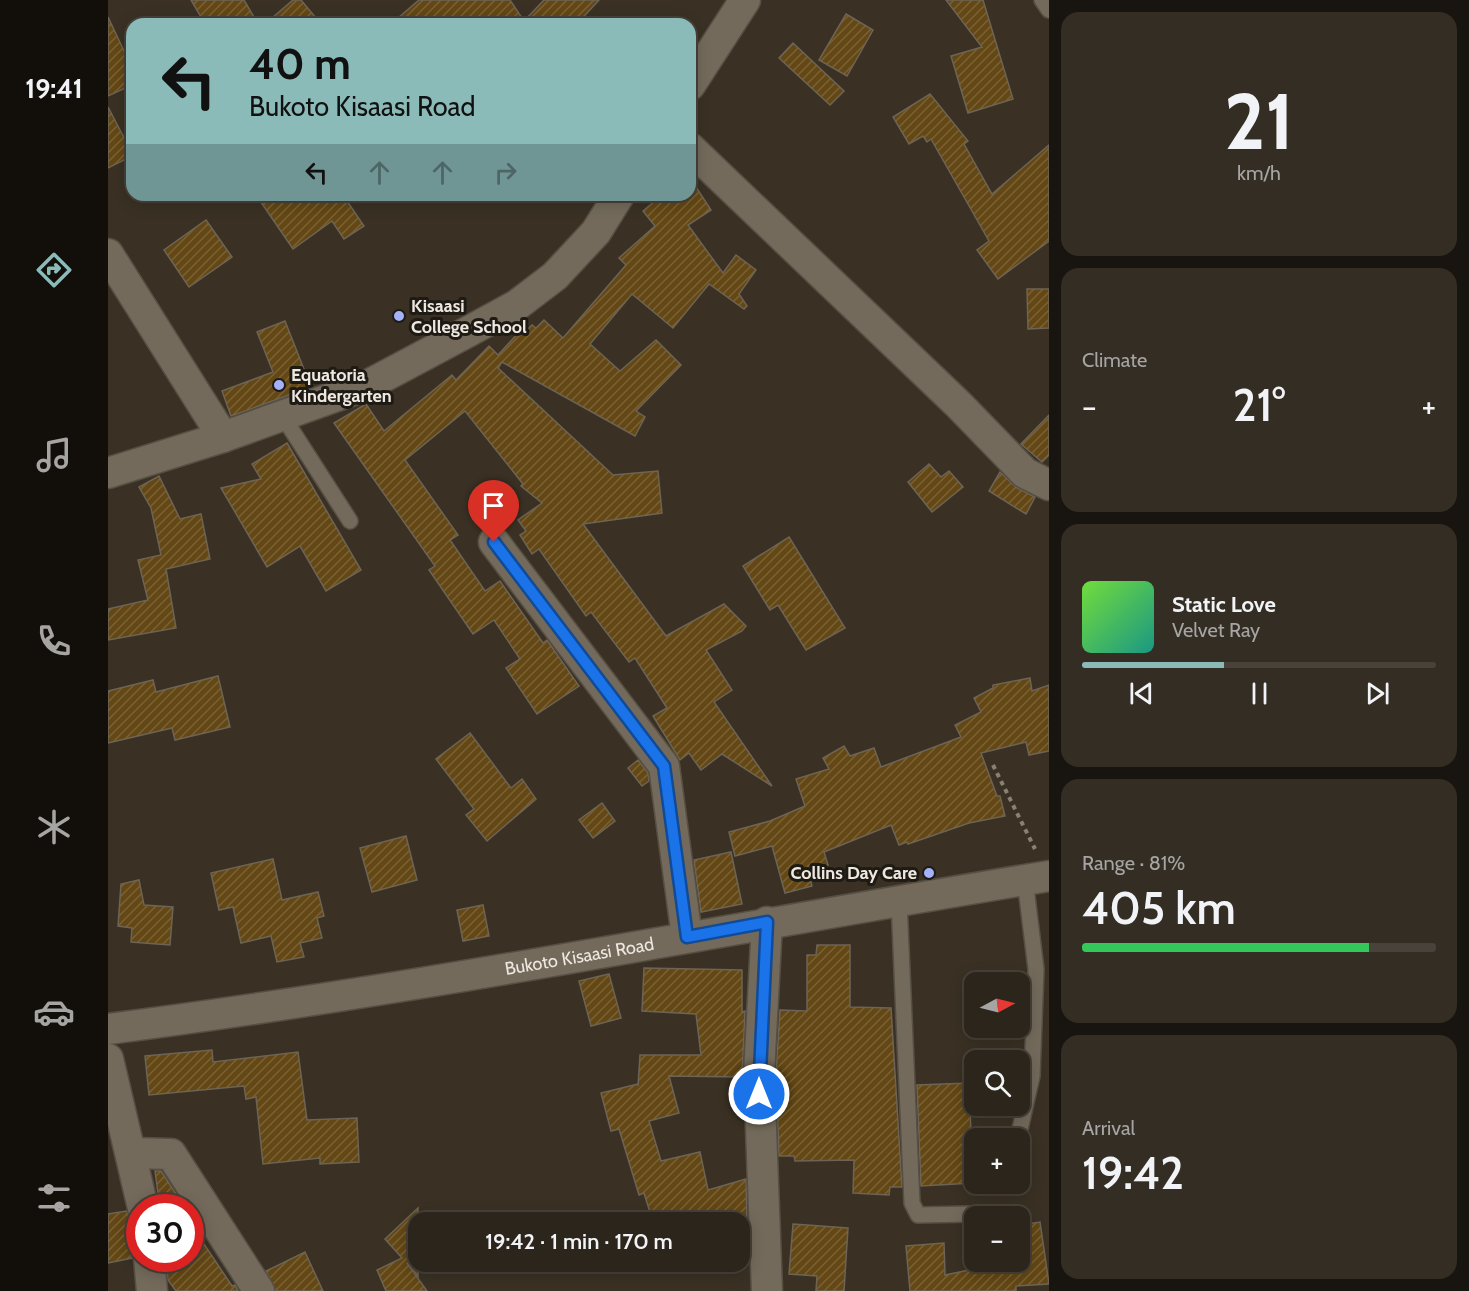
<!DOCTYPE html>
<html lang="en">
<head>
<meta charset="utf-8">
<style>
  :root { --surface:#2c251b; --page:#342d24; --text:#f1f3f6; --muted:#a6a5a3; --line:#48423a; --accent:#8bbbb9 }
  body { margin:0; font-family:Cabin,sans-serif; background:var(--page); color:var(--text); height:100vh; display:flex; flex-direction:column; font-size:22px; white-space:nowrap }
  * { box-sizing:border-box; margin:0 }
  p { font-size:20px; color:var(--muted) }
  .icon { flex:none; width:33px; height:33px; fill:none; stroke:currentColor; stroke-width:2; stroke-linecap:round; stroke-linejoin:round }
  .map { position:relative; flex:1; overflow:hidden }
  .drawer { display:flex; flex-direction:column; gap:12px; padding:12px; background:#18140f; width:420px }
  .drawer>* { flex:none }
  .guide { position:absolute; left:18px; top:18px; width:570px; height:183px; border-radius:18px; box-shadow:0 3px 15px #0003,0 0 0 2px var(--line); background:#8bbbb9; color:#111; overflow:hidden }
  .needle { width:39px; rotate:83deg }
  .controls { position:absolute; left:856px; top:972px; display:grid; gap:12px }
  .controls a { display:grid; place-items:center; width:66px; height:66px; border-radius:12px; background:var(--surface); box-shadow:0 3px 15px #0003,0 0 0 2px var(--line); font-size:30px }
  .speed { position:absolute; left:18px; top:1194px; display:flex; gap:12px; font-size:30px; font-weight:700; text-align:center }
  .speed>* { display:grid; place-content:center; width:78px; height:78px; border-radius:50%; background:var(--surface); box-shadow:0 3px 15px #0003,0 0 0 2px var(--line); line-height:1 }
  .speed .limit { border:9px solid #d22; background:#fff; color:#111 }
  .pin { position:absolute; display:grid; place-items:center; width:51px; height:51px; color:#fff; margin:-62px -26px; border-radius:50% 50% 50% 0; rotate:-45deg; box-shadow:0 0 6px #0007 }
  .pin .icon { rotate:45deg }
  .me { position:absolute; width:66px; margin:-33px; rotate:0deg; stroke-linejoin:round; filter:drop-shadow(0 0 4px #0008) }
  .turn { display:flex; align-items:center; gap:21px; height:126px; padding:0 24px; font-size:27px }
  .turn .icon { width:78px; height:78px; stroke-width:2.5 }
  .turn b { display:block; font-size:42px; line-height:51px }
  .lanes { display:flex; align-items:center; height:57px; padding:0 24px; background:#0003; justify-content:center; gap:30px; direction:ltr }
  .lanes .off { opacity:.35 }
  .big { font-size:45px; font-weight:600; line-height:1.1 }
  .drawer .tile { flex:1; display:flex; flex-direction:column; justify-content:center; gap:9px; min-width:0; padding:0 21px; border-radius:18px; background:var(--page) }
  .drawer .dial { align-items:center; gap:0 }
  .dial b { font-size:78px; line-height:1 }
  .song { display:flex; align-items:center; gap:18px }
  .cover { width:72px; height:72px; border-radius:9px; background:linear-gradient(135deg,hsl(100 70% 55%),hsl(170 70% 35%)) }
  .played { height:6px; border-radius:3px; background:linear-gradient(90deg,var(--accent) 40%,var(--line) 40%) }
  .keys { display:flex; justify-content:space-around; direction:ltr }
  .heat { display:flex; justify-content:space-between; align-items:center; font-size:33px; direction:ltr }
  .charge { height:9px; border-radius:4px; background:linear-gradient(90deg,#34c759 81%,var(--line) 0) }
  .trip { position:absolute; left:300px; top:1212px; width:342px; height:60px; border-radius:18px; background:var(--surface); box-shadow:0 3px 15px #0003,0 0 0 2px var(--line); font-weight:600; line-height:60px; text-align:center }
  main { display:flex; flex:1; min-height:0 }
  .tab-bar { display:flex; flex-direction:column; width:108px; justify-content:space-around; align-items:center; background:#120f0b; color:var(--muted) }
  .tab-bar .icon { width:42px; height:42px }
  .tab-bar .selected { color:var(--accent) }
  .tab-bar b { font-size:27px; color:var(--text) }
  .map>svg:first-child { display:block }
  .building { fill:url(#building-hatch); stroke:#6d6455; stroke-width:1.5 }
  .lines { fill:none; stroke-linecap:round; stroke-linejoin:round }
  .service-casing { stroke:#564f44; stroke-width:18 }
  .minor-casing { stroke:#564f44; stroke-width:33 }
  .path { stroke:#898176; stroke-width:4; stroke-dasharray:4.5 4.5; stroke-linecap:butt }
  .service { stroke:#736a5b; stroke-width:15 }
  .minor { stroke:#736a5b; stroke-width:30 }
  .route-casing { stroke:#114b97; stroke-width:15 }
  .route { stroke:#1a73e8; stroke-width:10 }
  .poi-dot { fill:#a4b2fc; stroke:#1e1a14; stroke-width:2 }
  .labels { text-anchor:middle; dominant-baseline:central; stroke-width:6; stroke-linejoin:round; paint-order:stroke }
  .poi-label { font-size:18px; font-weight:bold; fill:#eee8e0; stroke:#1e1a14; text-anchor:start }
  .street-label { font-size:18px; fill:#eee8e0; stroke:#1e1a14 }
</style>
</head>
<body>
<main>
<nav class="tab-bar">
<b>19:41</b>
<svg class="icon selected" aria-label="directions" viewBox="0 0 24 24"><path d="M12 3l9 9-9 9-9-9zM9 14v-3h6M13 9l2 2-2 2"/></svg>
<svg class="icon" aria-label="music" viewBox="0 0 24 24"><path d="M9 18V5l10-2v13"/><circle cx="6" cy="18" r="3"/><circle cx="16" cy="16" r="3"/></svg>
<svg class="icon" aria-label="phone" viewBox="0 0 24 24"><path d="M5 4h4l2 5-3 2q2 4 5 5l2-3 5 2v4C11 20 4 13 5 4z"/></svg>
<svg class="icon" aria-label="climate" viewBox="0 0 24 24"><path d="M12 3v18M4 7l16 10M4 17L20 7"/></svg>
<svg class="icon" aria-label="car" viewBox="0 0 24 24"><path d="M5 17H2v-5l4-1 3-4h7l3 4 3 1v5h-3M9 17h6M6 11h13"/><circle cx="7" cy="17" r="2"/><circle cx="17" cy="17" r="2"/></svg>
<svg class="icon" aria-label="filters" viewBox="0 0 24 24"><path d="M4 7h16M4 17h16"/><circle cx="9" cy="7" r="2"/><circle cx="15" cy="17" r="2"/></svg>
</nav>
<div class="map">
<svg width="941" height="1291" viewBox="0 0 941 1291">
  <defs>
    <pattern id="building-hatch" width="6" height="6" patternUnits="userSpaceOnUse" patternTransform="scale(1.5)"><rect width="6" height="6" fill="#634714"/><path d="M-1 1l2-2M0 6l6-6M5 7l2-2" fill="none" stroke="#7a6236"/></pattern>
  </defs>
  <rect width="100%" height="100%" fill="#3a3124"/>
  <g class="building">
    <path d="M83 0H136L150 24H97Z"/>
    <path d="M185 0H193L213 24H157Z"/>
    <path d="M311 0H402L416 21 436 0H491L469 24H283Z"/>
    <path d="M838 0H875L905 99 860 113 843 56 874 47Z"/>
    <path d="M738 14 765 30 739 76 711 60Z"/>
    <path d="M0 17 24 68V85L0 96Z"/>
    <path d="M685 43 736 91 722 105 671 58Z"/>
    <path d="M822 94 860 141 856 144 884 194 941 145V241L890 279 869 250 881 241 823 139 819 142 815 136 801 144 785 117Z"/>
    <path d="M0 107 24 153V156L0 168Z"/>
    <path d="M588 187 603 210 580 225 615 273 628 255 648 270 631 294 639 306 636 309 601 284 565 328 524 294 482 344 512 371 548 340 573 365 528 411 537 417 527 436 394 362 390 368 505 475 550 471 554 513 475 524 558 636 616 604 638 626 634 631 598 650 624 690 606 702 664 786 614 754 593 770 581 753 572 760 545 716 559 708 527 658 521 662 483 612 478 616 431 549 424 554 412 535 418 531 410 520 434 503 413 486 415 484 357 411 297 460 350 535 342 540 377 591 392 581 435 643 439 640 471 686 429 714 398 668 412 659 386 620 365 634 321 570 327 566 226 423 258 404 276 431 344 375 348 380 381 346 390 355 413 330 416 333 424 325 428 328 436 320 455 338 518 265 511 258 547 226 535 211 554 195H582V191Z"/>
    <path d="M148 195H235L256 226 236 239 224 221 185 249Z"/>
    <path d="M98 220 124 257 81 287 56 250Z"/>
    <path d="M919 289H941V328L920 329Z"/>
    <path d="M177 321 203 387 123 416 114 391 165 372 149 332Z"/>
    <path d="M941 415V455L934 462 913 444Z"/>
    <path d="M179 443 253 570 218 591 192 546 159 567 113 488 153 479 144 464Z"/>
    <path d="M821 464 833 477 841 471 855 487 824 512 800 482Z"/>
    <path d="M892 472 909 488 927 497 918 514 881 491Z"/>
    <path d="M51 476 72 519 93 514 102 559 58 569 68 628 0 640V609L40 600 30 560 53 555 43 508 31 487Z"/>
    <path d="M681 537 737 628 698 650 670 605 662 610 635 566Z"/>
    <path d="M110 676 122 727 67 740 64 728 0 743V691L45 680 48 692Z"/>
    <path d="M922 678 924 691 941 685V751L921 755 918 742 873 753 889 796H892L897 816 861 823 800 844 799 842 791 845 783 825 716 852 720 865 700 871 704 886 677 893 664 846 627 856 621 832 662 821 697 806 688 779 721 769 715 758 736 746 742 756 766 748 773 767 853 737 847 725 873 712 866 698 885 688V685Z"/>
    <path d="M362 733 403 788 414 779 428 799 379 841 358 815 366 809 328 759Z"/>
    <path d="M530 760 540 773 541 781 534 786 520 768Z"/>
    <path d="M494 803 507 821 485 838 471 820Z"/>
    <path d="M298 836 309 880 264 892 252 848Z"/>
    <path d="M623 852 634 904 593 912 586 860Z"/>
    <path d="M165 859 174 900 210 892 216 916 209 918 214 938 192 943 196 957 169 962 163 936 133 943 125 907 111 910 103 873Z"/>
    <path d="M31 880 36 905 65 907 62 945 23 942 24 928 10 926 13 884Z"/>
    <path d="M375 905 381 936 355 941 349 910Z"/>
    <path d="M709 945H742V1007L783 1008 794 1187H782L781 1195 745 1193 746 1160 687 1161 686 1156H671L668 1074 672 1010 699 1011V955H708Z"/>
    <path d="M536 968 634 970V1012L637 1011 634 1077 561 1076 571 1113 541 1121 553 1161 592 1152 600 1190 638 1179 639 1219 628 1222H545L536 1193 531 1195 511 1129 503 1131 493 1093 530 1084V1086L532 1055H593L588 1014 534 1011Z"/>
    <path d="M501 974 513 1018 483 1026 471 981Z"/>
    <path d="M104 1050 105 1062 190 1052 199 1120 249 1118 251 1162 212 1164V1158L155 1164 148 1097 138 1099 136 1086 41 1095 37 1056Z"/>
    <path d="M861 1083 865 1183 813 1186 809 1085Z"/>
    <path d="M47 1171H53L77 1208H52Z"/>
    <path d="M310 1208V1276L299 1263 319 1291H278L269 1270 294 1258 277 1239Z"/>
    <path d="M18 1211 22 1219 29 1224 32 1244 26 1250 24 1258 0 1263V1214Z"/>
    <path d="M932 1222 941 1284 908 1286V1291H802L798 1246 836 1243 837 1275 890 1264V1262H912V1225Z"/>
    <path d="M82 1223 124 1286 127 1285 130 1291H68L60 1280 58 1258H82Z"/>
    <path d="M685 1224 740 1228 736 1291H708L709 1276 681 1274Z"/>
    <path d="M197 1252 215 1291H168L158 1271Z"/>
  </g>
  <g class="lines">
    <defs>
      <g id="service">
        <path d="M934 0 941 10"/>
        <path d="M174 415 242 521"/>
        <path d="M791 901 804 1203 810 1215 862 1214"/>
        <path d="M910 1138 924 1076 928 969 917 880"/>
      </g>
      <g id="minor">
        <path d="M582 85 637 0"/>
        <path d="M582 148 851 405 917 473 941 485"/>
        <path d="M0 254 115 437"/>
        <path d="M0 473 115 437 262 384 354 335 409 305 447 276 488 232 511 195"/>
        <path d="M386 542 556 766 579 937"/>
        <path d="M659 922 651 1074 659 1291"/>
        <path id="s1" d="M0 1029C315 989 627 927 941 876"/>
        <path d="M0 1059 35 1208"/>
        <path d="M24 1153 63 1154 151 1291"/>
        <path d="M41 1258 44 1291"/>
      </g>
    </defs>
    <use href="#service" class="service-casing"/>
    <use href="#minor" class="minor-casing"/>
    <path class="path" d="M885 765 927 849"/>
    <use href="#service" class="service"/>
    <use href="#minor" class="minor"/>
  </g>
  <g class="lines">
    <defs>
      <path id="route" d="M386 542 556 766 579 937 659 922 651 1094"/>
    </defs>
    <use href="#route" class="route-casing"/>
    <use href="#route" class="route"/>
  </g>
  <g class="poi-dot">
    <circle cx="291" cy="316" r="6"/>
    <circle cx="171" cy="385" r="6"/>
    <circle cx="821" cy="873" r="6"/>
  </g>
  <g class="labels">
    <g class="poi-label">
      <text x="303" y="306">Kisaasi<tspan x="303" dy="21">College School</tspan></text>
      <text x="183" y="375">Equatoria<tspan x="183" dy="21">Kindergarten</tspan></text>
      <text x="809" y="873" text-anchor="end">Collins Day Care</text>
    </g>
    <g class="street-label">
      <text stroke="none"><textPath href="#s1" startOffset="477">Bukoto Kisaasi Road</textPath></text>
    </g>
  </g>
</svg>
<div class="controls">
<a><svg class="needle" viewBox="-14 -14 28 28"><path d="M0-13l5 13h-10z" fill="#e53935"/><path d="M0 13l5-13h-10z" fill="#a6a5a3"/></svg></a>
<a><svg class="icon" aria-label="search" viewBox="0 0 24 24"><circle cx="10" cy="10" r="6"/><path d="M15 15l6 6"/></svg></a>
<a>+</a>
<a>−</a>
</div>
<div class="speed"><div class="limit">30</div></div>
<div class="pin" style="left:386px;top:542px;background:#d93025"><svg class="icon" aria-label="arrive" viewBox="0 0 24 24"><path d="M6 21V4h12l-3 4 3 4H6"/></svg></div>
<svg class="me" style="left:651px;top:1094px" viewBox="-20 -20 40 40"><circle r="17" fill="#1a73e8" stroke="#fff" stroke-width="3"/><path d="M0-11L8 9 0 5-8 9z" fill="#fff"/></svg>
<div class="trip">19:42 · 1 min · 170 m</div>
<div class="guide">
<div class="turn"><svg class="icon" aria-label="left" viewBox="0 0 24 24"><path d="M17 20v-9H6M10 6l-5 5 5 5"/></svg><div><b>40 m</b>Bukoto Kisaasi Road</div></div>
<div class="lanes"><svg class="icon" aria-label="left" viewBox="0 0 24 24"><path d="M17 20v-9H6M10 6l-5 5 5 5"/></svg><svg class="icon off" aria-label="ahead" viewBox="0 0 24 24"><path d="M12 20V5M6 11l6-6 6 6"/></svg><svg class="icon off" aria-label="ahead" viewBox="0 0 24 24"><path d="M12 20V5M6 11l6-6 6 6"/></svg><svg class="icon off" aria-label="right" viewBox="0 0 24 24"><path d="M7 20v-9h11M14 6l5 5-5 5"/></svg></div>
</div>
</div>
<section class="drawer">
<div class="tile dial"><b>21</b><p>km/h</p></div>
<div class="tile"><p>Climate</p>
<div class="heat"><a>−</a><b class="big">21°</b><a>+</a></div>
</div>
<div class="tile">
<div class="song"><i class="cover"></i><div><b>Static Love</b><p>Velvet Ray</p></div></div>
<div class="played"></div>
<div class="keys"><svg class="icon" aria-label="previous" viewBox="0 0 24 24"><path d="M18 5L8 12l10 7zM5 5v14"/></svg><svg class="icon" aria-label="pause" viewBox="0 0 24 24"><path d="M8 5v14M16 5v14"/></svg><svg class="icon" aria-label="next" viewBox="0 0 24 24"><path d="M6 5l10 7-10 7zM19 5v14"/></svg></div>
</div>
<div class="tile"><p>Range · 81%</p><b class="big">405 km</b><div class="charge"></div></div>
<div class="tile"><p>Arrival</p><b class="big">19:42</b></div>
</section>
</main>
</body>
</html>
